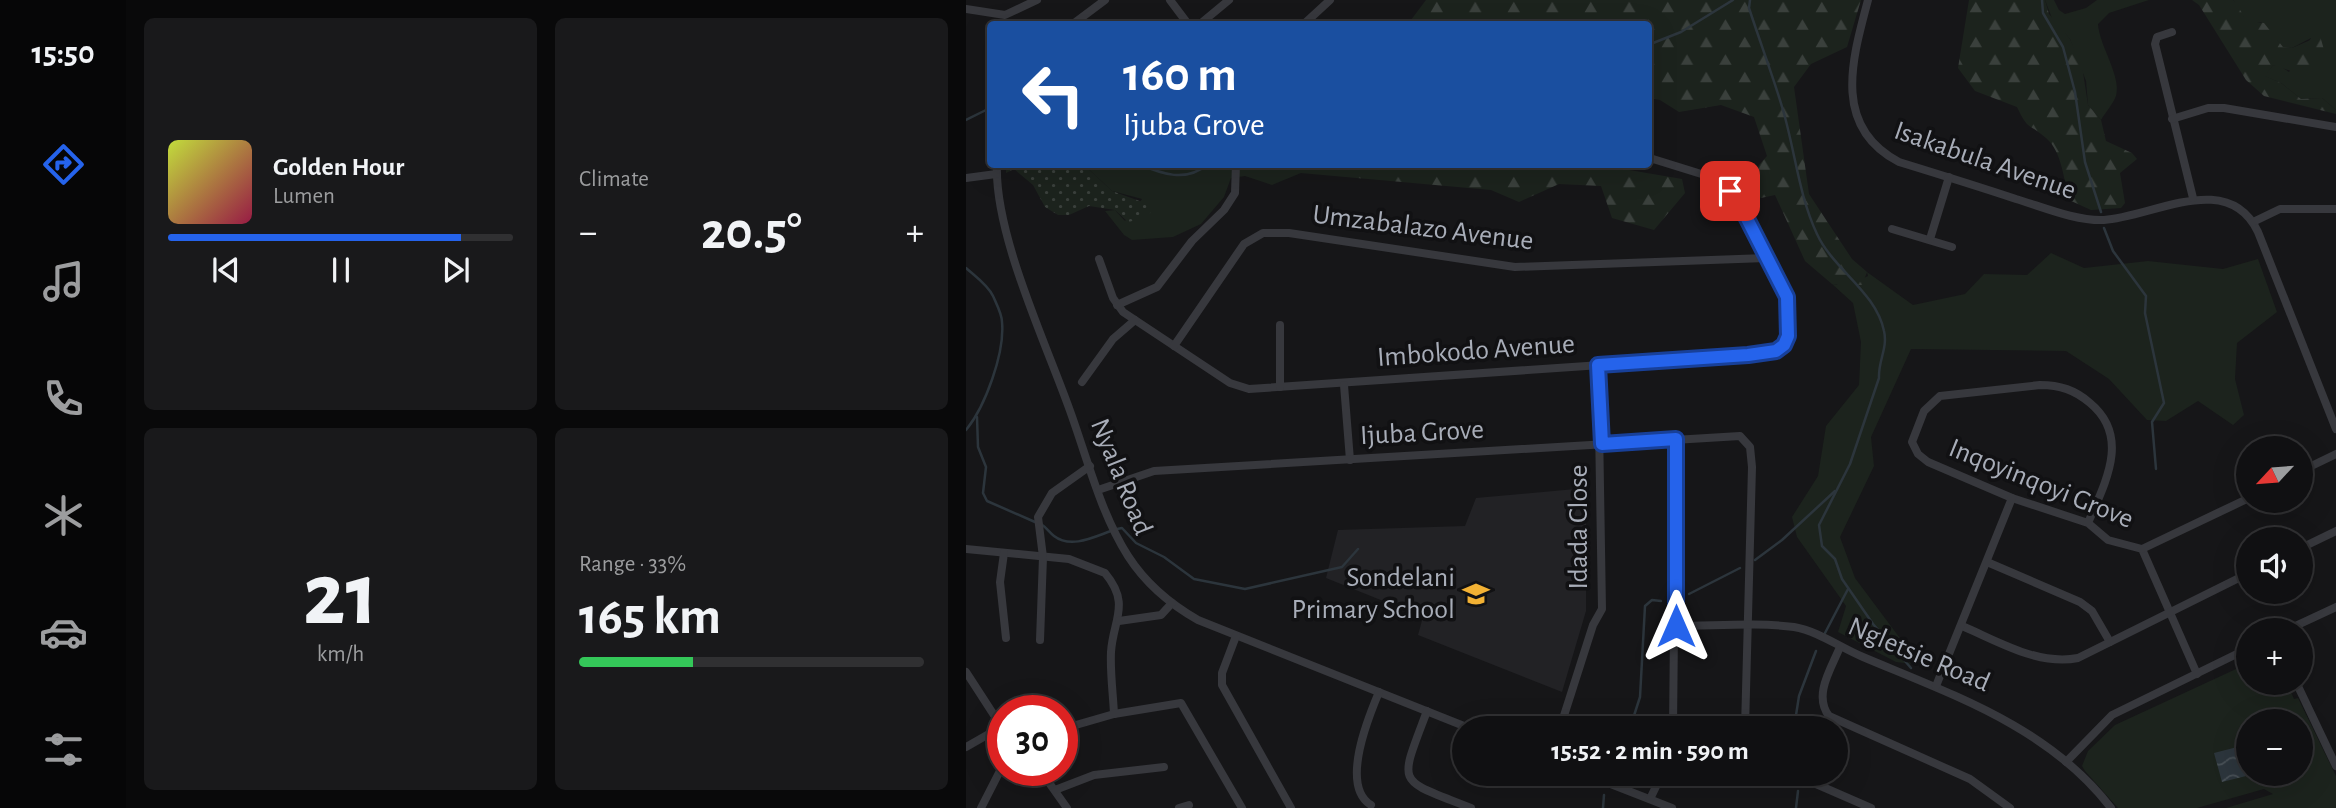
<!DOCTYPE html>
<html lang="en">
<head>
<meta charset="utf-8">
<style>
  :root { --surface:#101012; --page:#19191b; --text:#f1f3f6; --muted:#9c9d9f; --line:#303032; --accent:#2563eb }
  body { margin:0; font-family:"Alegreya Sans",sans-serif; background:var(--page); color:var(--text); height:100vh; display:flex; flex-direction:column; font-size:26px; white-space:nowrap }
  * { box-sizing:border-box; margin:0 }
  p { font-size:23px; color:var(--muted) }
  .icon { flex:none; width:38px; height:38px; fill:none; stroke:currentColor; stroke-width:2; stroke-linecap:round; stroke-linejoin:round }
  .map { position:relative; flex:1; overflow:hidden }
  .sheet { display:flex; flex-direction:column; gap:18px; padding:18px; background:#09090a; width:840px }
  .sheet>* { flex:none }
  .guide { position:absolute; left:21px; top:21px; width:665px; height:147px; border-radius:7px; box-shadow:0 7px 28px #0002,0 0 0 2px var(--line); background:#1a4fa0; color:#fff; overflow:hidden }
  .needle { width:46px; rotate:244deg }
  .buttons { position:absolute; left:1270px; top:436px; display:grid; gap:14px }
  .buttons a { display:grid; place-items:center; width:77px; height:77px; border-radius:50%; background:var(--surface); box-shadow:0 7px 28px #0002,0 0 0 2px var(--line); font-size:35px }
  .speed { position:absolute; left:21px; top:695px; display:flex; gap:14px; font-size:35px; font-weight:700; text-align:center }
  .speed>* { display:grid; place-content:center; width:91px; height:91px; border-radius:50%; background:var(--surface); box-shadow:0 7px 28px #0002,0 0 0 2px var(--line); line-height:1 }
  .speed .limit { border:10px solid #d22; background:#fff; color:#111 }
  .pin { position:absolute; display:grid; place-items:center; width:60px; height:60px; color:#fff; margin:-30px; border-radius:14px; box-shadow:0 4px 10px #0006 }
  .me { position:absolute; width:77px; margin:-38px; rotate:0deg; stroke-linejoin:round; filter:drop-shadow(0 0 5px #0008) }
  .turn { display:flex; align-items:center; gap:24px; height:147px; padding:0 21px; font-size:32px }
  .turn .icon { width:91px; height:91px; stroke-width:2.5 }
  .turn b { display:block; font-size:49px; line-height:60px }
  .big { font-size:52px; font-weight:700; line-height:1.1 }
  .sheet .card { flex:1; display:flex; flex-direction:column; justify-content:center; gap:10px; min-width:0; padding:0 24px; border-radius:10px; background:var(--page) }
  .sheet .dial { align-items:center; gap:0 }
  .dial b { font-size:91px; line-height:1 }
  .song { display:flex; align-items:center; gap:21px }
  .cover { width:84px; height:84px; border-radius:10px; background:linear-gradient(135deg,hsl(70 70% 55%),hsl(340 70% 35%)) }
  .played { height:7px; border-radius:4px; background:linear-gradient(90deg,var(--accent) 85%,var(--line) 85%) }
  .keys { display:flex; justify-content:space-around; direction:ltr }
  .heat { display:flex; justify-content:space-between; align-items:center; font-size:38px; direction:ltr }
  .charge { height:10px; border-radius:5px; background:linear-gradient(90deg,#34c759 33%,var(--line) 0) }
  .sheet .tiles { flex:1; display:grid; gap:18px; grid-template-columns:repeat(2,1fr) }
  .trip { position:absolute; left:486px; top:716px; width:396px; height:70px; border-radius:35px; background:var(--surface); box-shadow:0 7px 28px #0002,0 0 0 2px var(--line); font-weight:700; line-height:70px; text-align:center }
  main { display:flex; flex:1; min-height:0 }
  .tab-bar { display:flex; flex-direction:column; width:126px; justify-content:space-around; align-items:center; background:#060607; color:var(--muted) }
  .tab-bar .icon { width:49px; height:49px }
  .tab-bar .active { color:var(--accent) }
  .tab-bar b { font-size:32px; color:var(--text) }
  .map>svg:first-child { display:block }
  .built { fill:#222225 }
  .grass { fill:#1c231d; fill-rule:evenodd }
  .forest { fill:url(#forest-firs) }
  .garden { fill:url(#garden-dots) }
  .water { fill:url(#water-waves) }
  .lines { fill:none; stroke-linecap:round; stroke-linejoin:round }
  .stream { stroke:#2c353c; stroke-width:2.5 }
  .minor { stroke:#37383d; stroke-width:8 }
  .route-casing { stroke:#184099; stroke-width:18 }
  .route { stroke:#2563eb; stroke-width:12 }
  .labels { text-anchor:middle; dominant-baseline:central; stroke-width:7; stroke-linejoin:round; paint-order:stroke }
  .street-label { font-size:28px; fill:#a8adb8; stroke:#111113 }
  .poi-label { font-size:28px; fill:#a8adb8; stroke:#111113; text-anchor:end }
</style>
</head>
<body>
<main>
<nav class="tab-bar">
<b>15:50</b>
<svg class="icon active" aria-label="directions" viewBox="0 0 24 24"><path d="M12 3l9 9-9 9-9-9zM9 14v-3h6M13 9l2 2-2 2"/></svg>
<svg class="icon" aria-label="music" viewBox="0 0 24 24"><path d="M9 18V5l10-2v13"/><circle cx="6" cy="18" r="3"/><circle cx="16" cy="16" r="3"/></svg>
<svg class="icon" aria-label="phone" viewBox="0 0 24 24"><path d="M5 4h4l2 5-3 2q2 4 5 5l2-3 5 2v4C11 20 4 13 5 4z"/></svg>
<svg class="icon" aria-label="climate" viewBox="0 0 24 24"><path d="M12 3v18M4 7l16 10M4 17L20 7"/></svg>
<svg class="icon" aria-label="car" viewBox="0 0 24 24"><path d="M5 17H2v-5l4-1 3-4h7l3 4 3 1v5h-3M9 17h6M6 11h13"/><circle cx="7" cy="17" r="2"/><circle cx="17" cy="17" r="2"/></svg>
<svg class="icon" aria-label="filters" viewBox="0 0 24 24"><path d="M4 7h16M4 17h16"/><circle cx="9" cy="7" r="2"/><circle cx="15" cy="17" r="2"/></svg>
</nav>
<section class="sheet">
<div class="tiles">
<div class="card">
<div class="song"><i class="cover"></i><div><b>Golden Hour</b><p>Lumen</p></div></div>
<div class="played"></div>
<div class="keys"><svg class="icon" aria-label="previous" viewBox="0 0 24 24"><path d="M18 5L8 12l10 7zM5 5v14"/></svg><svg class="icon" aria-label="pause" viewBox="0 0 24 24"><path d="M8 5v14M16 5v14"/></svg><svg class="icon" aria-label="next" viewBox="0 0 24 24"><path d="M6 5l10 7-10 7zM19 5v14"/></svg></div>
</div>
<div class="card"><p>Climate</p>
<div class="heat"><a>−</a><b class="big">20.5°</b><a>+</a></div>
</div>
<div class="card dial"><b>21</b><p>km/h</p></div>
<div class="card"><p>Range · 33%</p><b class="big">165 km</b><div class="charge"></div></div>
</div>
</section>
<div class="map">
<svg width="1370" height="808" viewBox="0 0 1370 808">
  <defs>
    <pattern id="forest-firs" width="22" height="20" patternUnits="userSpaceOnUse" patternTransform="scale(1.75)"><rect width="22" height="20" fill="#1c231d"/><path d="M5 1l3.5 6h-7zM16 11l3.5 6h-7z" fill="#3a403c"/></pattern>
    <pattern id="garden-dots" width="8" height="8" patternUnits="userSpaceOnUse" patternTransform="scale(1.75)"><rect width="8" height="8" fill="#1c231d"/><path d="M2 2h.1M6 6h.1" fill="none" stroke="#3a403c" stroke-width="1.8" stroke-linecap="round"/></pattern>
    <pattern id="water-waves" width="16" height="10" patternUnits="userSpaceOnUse" patternTransform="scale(1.75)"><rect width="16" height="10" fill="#2c353c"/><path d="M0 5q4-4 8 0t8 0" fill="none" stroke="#485056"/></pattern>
  </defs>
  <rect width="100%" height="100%" fill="#161618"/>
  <path class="built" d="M620 488V611L596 692 452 635 457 617 360 578 372 530 499 526 510 498Z"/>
  <g class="grass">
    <path d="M1079 0H1088L1093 10 1099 14 1120 8 1131 0H1183L1143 13 1132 24C1133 45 1156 77 1150 96 1147 104 1139 113 1135 120L1122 105 1120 81 1104 39 1087 21Z"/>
    <path d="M1267 0H1370V110L1356 98 1335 99 1315 83 1298 76 1307 65 1314 66 1323 72 1345 38 1326 48 1317 47 1295 22 1286 24 1279 20Z"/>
    <path d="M335 164V173L306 185 279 176 265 178 258 197 235 224 207 237 166 240 158 235 139 211 149 210 159 221 176 199 146 191 118 165Z"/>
    <path d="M1085 253 1118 268 1182 261 1257 269 1292 259 1311 312 1271 343 1269 379 1278 415 1267 425 1232 401 1200 421 1181 420 1143 379 1100 351 945 349 905 437 908 466 874 537 889 578 954 665 930 662 872 632 880 606 831 537 826 517 852 476 860 426 893 385 895 342 887 303 866 284 883 285 902 276 901 272 947 305 999 294 1018 274 1061 275Z"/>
    <path d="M1283 663V682L1321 683 1328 699 1332 698 1370 776V808H1260L1307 794 1298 789 1231 808H1152L1119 771 1116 766 1122 751 1149 725ZM1283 721H1335V774H1283Z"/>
  </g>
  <g class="forest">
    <path d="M460 0H895L881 47 845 64 828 87 843 194 886 259 901 272 896 285H883L877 291 871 284H866L839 261 809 195 795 198 780 189 778 182 801 156 788 117 755 105 713 112 694 100 683 98 682 24H442Z"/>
    <path d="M1003 0H1079L1083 14 1104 39 1116 66 1122 105 1135 120 1140 141 1166 153 1171 159 1154 173 1159 203 1155 208 1125 210 1103 200C1098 181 1096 151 1080 138 1062 122 1063 132 1051 107L1009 91 992 68Z"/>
    <path d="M1226 0H1267C1284 20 1270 20 1298 23L1317 47 1326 48 1354 36 1359 53 1351 66 1334 74 1307 65 1299 76 1315 83 1335 99 1356 98 1370 110V114L1298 96 1280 80 1233 5Z"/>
    <path d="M335 165 628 164 716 179 719 193 688 230 646 218 635 186 593 184 553 202 525 190 335 173Z"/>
  </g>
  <path class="garden" d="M40 165H118L146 191 182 204 185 210 183 217 162 222 149 210 123 206 103 215H92L79 207 67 185 48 169 40 173Z"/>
  <path class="water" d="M1283 744V774H1288L1256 782 1248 753Z"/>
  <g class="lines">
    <g class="stream">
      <path d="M784 0 783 8C794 42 807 76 817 110 829 151 833 196 851 234 867 269 910 292 918 331 922 348 912 361 913 378L884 464 853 525 856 546 869 559 876 579 907 624 945 668"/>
      <path d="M1076 0 1077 13 1097 47 1109 92 1119 162 1135 212"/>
      <path d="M682 45 715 32 767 0"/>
      <path d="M0 120 24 108"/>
      <path d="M173 164C196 174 220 183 242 164"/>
      <path d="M1138 228 1147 251 1180 296 1179 313 1198 403 1186 422 1190 469"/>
      <path d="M0 268C9 276 22 285 27 296 30 303 36 314 36 322 39 353 19 407 0 430"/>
      <path d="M11 417 12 447 20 467 17 493 21 501 69 522"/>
      <path d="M75 524C81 528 83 532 88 536 105 549 128 537 145 531"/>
      <path d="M151 529 156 528 170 543 198 557 228 579 279 589 376 567 392 549"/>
      <path d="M789 560 816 540 869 491"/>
      <path d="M723 594 774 568"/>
      <path d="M859 633 882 589"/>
      <path d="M664 728 674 697 679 606 686 600 695 601"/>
      <path d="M828 728 833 696 850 651"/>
      <path d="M637 808 638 795"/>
      <path d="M830 808 832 791"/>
    </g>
    <g class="minor">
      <path d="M204 0 222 24"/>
      <path d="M902 0C886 60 866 127 933 162 972 174 1011 186 1050 199 1077 207 1109 221 1138 220 1187 217 1262 169 1292 232L1370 429"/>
      <path d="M0 9 39 15 71 0"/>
      <path d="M107 24 139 0"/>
      <path d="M234 24 263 0"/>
      <path d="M338 24 364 0"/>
      <path d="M1206 32 1191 37 1189 44 1227 198"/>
      <path d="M1206 119 1242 108H1258L1370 127"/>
      <path d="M31 164C28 233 79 341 103 408 121 457 134 512 162 556 180 584 204 604 232 620L503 728"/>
      <path d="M0 178 30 174"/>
      <path d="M1287 222 1314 209H1370"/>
      <path d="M926 229 986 247"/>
      <path d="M964 239 983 177"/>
      <path d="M133 259 147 298 157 312 264 383 283 389 782 355 813 349 823 336 821 297 772 201 745 177 687 159"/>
      <path d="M151 305 191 287 226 241 258 210 269 193 270 164"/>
      <path d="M314 325V387"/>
      <path d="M208 346 278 244 297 233H323L549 267 800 258"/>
      <path d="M116 382 147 339 169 320"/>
      <path d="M378 385 384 460"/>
      <path d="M1335 471 1370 454"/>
      <path d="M132 490 188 471 774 436 784 447 786 467 779 728"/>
      <path d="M1122 523C1139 483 1165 437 1124 403 1109 390 1094 385 1074 385L974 396 958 411 946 442 952 454 962 462 1046 498 1122 523 1142 540 1176 549 1231 674"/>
      <path d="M1335 548 1370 531"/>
      <path d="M0 549 103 559 139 573C165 604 147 620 145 652 144 672 147 693 148 714"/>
      <path d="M1176 549 1283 498"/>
      <path d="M38 553 34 582 40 638"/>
      <path d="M1021 562 1114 602 1126 611 1144 642"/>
      <path d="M153 621 195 615 206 603"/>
      <path d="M710 626C749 626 790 622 828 627 852 631 875 648 897 657 987 695 1083 727 1145 808"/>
      <path d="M996 626C1032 641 1072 666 1112 658L1283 573"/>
      <path d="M1321 630 1370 607"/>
      <path d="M270 636 256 673V685L325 808"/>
      <path d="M74 640 77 557 72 517 86 493 124 466"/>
      <path d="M874 647C865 669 847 695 863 716L1004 779 1044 808"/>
      <path d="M0 672 37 729"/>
      <path d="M1330 682 1370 766"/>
      <path d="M970 686 1046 498"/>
      <path d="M461 711C432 788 430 778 505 808"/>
      <path d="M594 728 627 625 636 609 632 365"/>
      <path d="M707 728 710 439"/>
      <path d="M96 729 148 714 215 703 276 808"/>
      <path d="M0 747 35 727"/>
      <path d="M1100 762 1146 715 1283 648"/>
      <path d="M74 770 101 808"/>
      <path d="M619 774 706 808"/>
      <path d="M827 774 905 808"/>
      <path d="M89 790 128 775 198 767"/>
      <path d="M684 799 696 774"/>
      <path d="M405 805C374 786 402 718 413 692"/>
      <path d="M15 808 37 765"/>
      <path d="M213 808 223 805"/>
    </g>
  </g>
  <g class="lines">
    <defs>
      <path id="route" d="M710 626V439L636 444 632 365 782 355 810 351 818 345 822 336 821 297 772 201 764 191"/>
    </defs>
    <use href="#route" class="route-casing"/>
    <use href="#route" class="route"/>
  </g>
  <defs>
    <symbol id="school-bare" viewBox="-9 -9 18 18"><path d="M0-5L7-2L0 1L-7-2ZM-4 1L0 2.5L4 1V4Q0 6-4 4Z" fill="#f2b134" stroke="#111113" stroke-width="2.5" paint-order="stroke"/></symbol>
  </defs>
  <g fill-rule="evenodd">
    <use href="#school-bare" x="491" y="575" width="38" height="38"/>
  </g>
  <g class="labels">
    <g class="street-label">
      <text transform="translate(1019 161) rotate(19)">Isakabula Avenue</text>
      <text transform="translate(457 228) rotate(7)">Umzabalazo Avenue</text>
      <text transform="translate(510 351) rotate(-4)">Imbokodo Avenue</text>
      <text transform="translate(456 433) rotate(-3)">Ijuba Grove</text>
      <text transform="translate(155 477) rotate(68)">Nyala Road</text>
      <text transform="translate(1075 484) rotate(22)">Inqoyinqoyi Grove</text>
      <text transform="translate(613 527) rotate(-90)">Idada Close</text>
      <text transform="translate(953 655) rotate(23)">Ngletsie Road</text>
    </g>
    <g class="poi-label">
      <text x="489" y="578">Sondelani<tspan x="489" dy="32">Primary School</tspan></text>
    </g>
  </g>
</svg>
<div class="buttons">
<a><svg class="needle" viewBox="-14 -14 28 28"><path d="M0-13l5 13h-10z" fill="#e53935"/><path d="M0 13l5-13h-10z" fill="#9c9d9f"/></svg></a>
<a><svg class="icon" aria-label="sound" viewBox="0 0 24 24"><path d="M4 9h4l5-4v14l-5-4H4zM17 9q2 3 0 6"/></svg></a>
<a>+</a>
<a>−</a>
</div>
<div class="speed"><div class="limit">30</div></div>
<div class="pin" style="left:764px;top:191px;background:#d93025"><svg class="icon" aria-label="arrive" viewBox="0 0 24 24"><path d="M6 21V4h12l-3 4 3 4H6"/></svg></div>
<svg class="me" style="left:710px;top:626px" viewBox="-20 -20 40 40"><path d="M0-17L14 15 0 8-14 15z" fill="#2563eb" stroke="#fff" stroke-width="4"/></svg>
<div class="trip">15:52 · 2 min · 590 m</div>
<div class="guide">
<div class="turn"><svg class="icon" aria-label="left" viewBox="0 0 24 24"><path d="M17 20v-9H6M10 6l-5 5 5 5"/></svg><div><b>160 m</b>Ijuba Grove</div></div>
</div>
</div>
</main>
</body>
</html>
